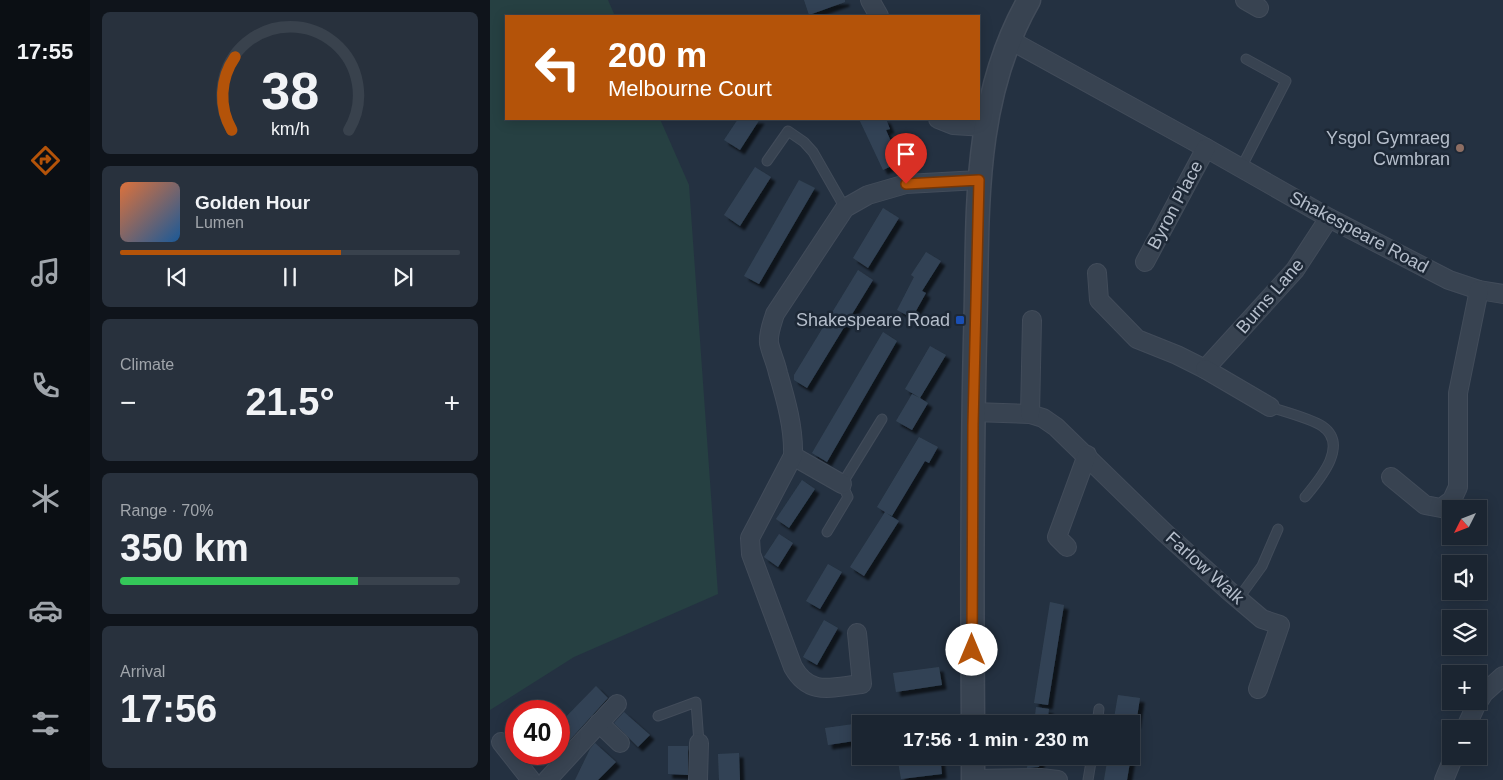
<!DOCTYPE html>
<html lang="en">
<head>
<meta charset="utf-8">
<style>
  :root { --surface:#1b2531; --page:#28313d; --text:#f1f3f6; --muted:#a0a5ab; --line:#39424d; --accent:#b45309 }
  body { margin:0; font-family:Helvetica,sans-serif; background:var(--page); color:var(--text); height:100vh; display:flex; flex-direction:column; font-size:19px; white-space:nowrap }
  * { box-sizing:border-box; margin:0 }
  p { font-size:16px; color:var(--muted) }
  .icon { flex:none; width:28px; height:28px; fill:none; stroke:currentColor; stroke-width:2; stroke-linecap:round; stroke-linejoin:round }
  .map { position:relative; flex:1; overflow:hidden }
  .drawer { display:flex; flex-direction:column; gap:12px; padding:12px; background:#0f141b; width:400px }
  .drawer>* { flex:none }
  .banner { position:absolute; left:15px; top:15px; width:475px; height:105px; border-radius:0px; box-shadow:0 2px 12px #0003,0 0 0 1px var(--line); background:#b45309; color:#fff; overflow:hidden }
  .needle { width:32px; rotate:228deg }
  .controls { position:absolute; left:952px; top:500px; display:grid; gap:10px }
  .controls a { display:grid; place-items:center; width:45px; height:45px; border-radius:0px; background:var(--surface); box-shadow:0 2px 12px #0003,0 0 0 1px var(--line); font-size:25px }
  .speed { position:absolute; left:15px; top:700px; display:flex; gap:10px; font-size:25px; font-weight:700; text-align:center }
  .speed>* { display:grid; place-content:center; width:65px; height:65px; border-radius:50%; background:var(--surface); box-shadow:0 2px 12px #0003,0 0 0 1px var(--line); line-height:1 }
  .speed .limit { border:8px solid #d22; background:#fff; color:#111 }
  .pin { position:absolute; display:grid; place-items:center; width:42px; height:42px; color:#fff; margin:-51px -21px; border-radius:50% 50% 50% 0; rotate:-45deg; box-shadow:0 0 5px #0007 }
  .pin .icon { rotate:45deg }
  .me { position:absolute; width:55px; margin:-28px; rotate:0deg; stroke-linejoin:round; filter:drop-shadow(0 0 4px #0008) }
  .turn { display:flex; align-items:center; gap:18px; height:105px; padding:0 20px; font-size:22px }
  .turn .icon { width:65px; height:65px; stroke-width:2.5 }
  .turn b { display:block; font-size:35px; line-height:42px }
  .big { font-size:38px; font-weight:700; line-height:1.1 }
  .drawer .card { flex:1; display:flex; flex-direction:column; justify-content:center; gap:8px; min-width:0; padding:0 18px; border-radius:8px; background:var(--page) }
  .drawer .dial { align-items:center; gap:0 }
  .dial svg { height:130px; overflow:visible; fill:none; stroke:var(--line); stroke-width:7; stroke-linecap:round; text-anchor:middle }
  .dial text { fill:var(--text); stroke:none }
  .song { display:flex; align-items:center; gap:15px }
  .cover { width:60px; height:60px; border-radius:8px; background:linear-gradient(135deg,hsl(20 70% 55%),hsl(210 70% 35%)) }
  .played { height:5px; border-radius:2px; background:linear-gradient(90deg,var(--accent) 65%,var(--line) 65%) }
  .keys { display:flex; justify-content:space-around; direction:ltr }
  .heat { display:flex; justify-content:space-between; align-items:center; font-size:28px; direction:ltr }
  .charge { height:8px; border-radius:4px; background:linear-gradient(90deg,#34c759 70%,var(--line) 0) }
  .trip { position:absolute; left:362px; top:715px; width:288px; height:50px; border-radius:0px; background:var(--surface); box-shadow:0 2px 12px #0003,0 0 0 1px var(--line); font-weight:700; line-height:50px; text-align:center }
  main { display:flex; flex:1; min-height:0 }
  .tabs { display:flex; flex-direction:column; width:90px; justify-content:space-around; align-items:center; background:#0b0f14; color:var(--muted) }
  .tabs .icon { width:35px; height:35px }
  .tabs .selected { color:var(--accent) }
  .tabs b { font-size:22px; color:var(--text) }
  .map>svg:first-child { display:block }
  .green { fill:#264042 }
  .building { fill:#334355; filter:url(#shadow) }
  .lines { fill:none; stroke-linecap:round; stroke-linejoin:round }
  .service-casing { stroke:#424c5a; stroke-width:11 }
  .minor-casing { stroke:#424c5a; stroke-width:20 }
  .tertiary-casing { stroke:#424c5a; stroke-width:25 }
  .service { stroke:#384351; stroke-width:9 }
  .minor { stroke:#384351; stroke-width:18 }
  .tertiary { stroke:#384351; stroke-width:22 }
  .route-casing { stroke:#753606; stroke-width:12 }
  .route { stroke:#b45309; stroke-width:9 }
  .education-dot { fill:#8d6e63; stroke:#1d2836; stroke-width:2 }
  .transit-dot { fill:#1a4fb4; stroke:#1d2836; stroke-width:2 }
  .labels { text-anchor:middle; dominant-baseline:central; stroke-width:5; stroke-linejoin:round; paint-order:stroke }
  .poi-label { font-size:18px; fill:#b5becb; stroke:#1d2836; text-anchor:end }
  .street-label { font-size:18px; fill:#b5becb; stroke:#1d2836 }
</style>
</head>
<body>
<main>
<nav class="tabs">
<b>17:55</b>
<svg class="icon selected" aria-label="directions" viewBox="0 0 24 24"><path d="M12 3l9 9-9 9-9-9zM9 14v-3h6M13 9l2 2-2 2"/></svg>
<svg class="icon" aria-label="music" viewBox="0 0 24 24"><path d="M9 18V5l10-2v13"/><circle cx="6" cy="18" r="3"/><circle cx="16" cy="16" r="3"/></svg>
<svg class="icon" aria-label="phone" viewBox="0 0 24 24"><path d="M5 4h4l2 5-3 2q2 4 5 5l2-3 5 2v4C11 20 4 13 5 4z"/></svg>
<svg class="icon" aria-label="climate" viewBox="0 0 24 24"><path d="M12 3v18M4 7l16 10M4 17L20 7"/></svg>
<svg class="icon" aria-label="car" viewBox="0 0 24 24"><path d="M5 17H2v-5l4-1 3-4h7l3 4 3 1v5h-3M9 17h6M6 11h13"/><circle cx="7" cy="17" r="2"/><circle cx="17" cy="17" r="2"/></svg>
<svg class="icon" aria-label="filters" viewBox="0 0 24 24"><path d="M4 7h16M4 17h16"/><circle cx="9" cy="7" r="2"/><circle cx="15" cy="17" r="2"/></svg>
</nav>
<section class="drawer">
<div class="card dial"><svg viewBox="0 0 100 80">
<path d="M14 69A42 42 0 1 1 86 69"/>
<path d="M14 69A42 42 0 0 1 16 24" stroke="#b45309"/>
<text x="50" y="56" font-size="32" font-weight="700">38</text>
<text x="50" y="72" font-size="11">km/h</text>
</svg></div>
<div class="card">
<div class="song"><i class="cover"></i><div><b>Golden Hour</b><p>Lumen</p></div></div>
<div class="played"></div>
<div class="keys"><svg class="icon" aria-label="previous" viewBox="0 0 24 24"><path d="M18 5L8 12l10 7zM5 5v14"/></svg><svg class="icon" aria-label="pause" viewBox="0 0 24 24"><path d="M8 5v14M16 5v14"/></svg><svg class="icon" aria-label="next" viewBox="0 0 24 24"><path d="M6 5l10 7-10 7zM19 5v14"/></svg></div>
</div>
<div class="card"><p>Climate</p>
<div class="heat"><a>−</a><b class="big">21.5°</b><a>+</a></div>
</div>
<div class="card"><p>Range · 70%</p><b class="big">350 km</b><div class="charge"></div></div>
<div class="card"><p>Arrival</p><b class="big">17:56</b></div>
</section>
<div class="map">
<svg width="1013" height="780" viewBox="0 0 1013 780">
  <defs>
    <filter id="shadow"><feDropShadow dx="4.5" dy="4.5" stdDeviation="1" flood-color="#0009"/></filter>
  </defs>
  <rect width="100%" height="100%" fill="#243141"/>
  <path class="green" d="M0 0H118L125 16H16V119H170L199 185 228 594 84 657 0 710Z"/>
  <g class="building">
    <path d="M314 0H355V2L319 15Z"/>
    <path d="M248 119H270L250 150 234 140Z"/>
    <path d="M369 119H396L400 129 396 130 410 162 393 170Z"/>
    <path d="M265 167 281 177 250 226 234 215Z"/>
    <path d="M309 180 325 188 269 284 254 276Z"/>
    <path d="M393 208 409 218 378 268 363 258Z"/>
    <path d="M436 252 451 261 432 291 436 293 422 318 407 310 424 277 421 275Z"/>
    <path d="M368 270 383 280 317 388 304 380V375Z"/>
    <path d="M393 332 407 341 337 462 322 453Z"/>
    <path d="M440 346 456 355 430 398 438 403 422 430 406 421 422 394 430 398 415 389Z"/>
    <path d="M429 437 448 447 439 463 435 461 402 516 396 513 409 521 374 576 360 567 395 512 387 507Z"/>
    <path d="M312 480 325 489 299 528 286 519Z"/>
    <path d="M289 534 303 543 288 567 274 557Z"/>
    <path d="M338 564 352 572 330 609 316 601Z"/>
    <path d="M560 602 574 605 558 705 544 703Z"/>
    <path d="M334 620 348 628 327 665 313 657Z"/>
    <path d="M449 667 452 685 406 692 403 673Z"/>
    <path d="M106 686 118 698 69 752V724Z"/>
    <path d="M628 695 650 698 646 724H623Z"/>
    <path d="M546 707 559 709 557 724H544Z"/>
    <path d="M134 712 160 735 148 747 124 723Z"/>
    <path d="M371 723V740L338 745 335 728Z"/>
    <path d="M105 743 126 762 108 780H85L100 749Z"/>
    <path d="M178 746H198V775L178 774Z"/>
    <path d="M249 753 250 780H229L228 754Z"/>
    <path d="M450 756 452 774 411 779 408 761Z"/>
    <path d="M539 756H551L549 767 537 768Z"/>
    <path d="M618 756H641L637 780H614Z"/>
  </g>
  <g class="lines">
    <defs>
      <g id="service">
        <path d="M277 161 298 131 314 142 323 152 355 208"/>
        <path d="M751 168 796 81 756 59"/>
        <path d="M780 407C792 411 822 419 832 426 860 445 829 480 815 497"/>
        <path d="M337 532 358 497 352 484 392 419"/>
        <path d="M748 599 772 566 788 529"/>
        <path d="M168 716 206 702 209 743"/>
        <path d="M607 724 609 709"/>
        <path d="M598 780 602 756"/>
      </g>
      <g id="minor">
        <path d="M380 0 389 16"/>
        <path d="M755 0 769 8"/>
        <path d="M520 40 716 148 839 218 959 280 989 290 1013 294"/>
        <path d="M448 119 463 125 495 127"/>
        <path d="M655 262 716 148"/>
        <path d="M607 273 609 300 647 339 687 355 715 369 805 270 839 218"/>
        <path d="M715 369 780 407"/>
        <path d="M483 412 540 414 553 418 566 427 674 532 739 591 772 619 790 625 768 689"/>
        <path d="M540 414 542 320"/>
        <path d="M303 456 352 484"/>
        <path d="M901 477 935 505 951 508 962 500 968 487V393L989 290"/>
        <path d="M577 547 567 537 597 455"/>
        <path d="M367 633 372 684C342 687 320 697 303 667L261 554 260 538 303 456C304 428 296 400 288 373 286 363 281 353 279 343 278 333 282 324 285 314L355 208 378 195 416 184 489 180"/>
        <path d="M989 701 994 693 1013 676"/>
        <path d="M109 723 130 743"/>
        <path d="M975 729 988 701"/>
        <path d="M11 742 41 780"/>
        <path d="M483 779 551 778 568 780"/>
        <path d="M57 780 127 704"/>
        <path d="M208 780 209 743"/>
        <path d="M954 780 964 756"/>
      </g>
      <g id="tertiary">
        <path d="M483 724C482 595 482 467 485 339 489 223 479 105 539 0"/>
        <path d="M483 756V780"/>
      </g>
    </defs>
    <use href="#service" class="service-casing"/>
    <use href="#minor" class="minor-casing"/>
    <use href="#tertiary" class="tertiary-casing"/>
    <use href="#service" class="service"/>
    <use href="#minor" class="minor"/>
    <use href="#tertiary" class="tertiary"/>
  </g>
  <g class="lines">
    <defs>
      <path id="route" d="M416 184 489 180 483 425 482 650"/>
    </defs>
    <use href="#route" class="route-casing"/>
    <use href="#route" class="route"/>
  </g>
  <circle class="education-dot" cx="970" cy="148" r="5"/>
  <rect class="transit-dot" x="465" y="315" width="10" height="10" rx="2.5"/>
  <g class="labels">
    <g class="poi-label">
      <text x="960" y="138">Ysgol Gymraeg<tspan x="960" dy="21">Cwmbran</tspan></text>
      <text x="460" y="320">Shakespeare Road</text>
    </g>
    <g class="street-label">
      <text transform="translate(685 205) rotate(-62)">Byron Place</text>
      <text transform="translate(869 232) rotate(28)">Shakespeare Road</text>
      <text transform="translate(780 296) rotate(-49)">Burns Lane</text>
      <text transform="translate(715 568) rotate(42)">Farlow Walk</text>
    </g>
  </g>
</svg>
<div class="controls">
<a><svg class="needle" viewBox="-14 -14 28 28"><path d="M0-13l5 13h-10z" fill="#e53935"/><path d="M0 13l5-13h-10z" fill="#a0a5ab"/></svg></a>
<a><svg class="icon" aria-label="sound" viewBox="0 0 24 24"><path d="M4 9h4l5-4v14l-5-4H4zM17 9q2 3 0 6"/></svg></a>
<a><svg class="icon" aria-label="layers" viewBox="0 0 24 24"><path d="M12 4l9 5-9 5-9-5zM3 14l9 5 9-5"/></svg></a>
<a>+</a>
<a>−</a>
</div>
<div class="speed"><div class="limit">40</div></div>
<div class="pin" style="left:416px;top:184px;background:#d93025"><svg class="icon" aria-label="arrive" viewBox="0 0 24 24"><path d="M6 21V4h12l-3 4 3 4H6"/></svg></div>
<svg class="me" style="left:482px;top:650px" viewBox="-20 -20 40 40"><circle r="19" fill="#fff"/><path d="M0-13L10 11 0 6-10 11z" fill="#b45309"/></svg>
<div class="trip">17:56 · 1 min · 230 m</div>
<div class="banner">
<div class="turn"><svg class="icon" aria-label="left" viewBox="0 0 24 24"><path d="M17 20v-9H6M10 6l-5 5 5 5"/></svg><div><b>200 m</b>Melbourne Court</div></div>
</div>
</div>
</main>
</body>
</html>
